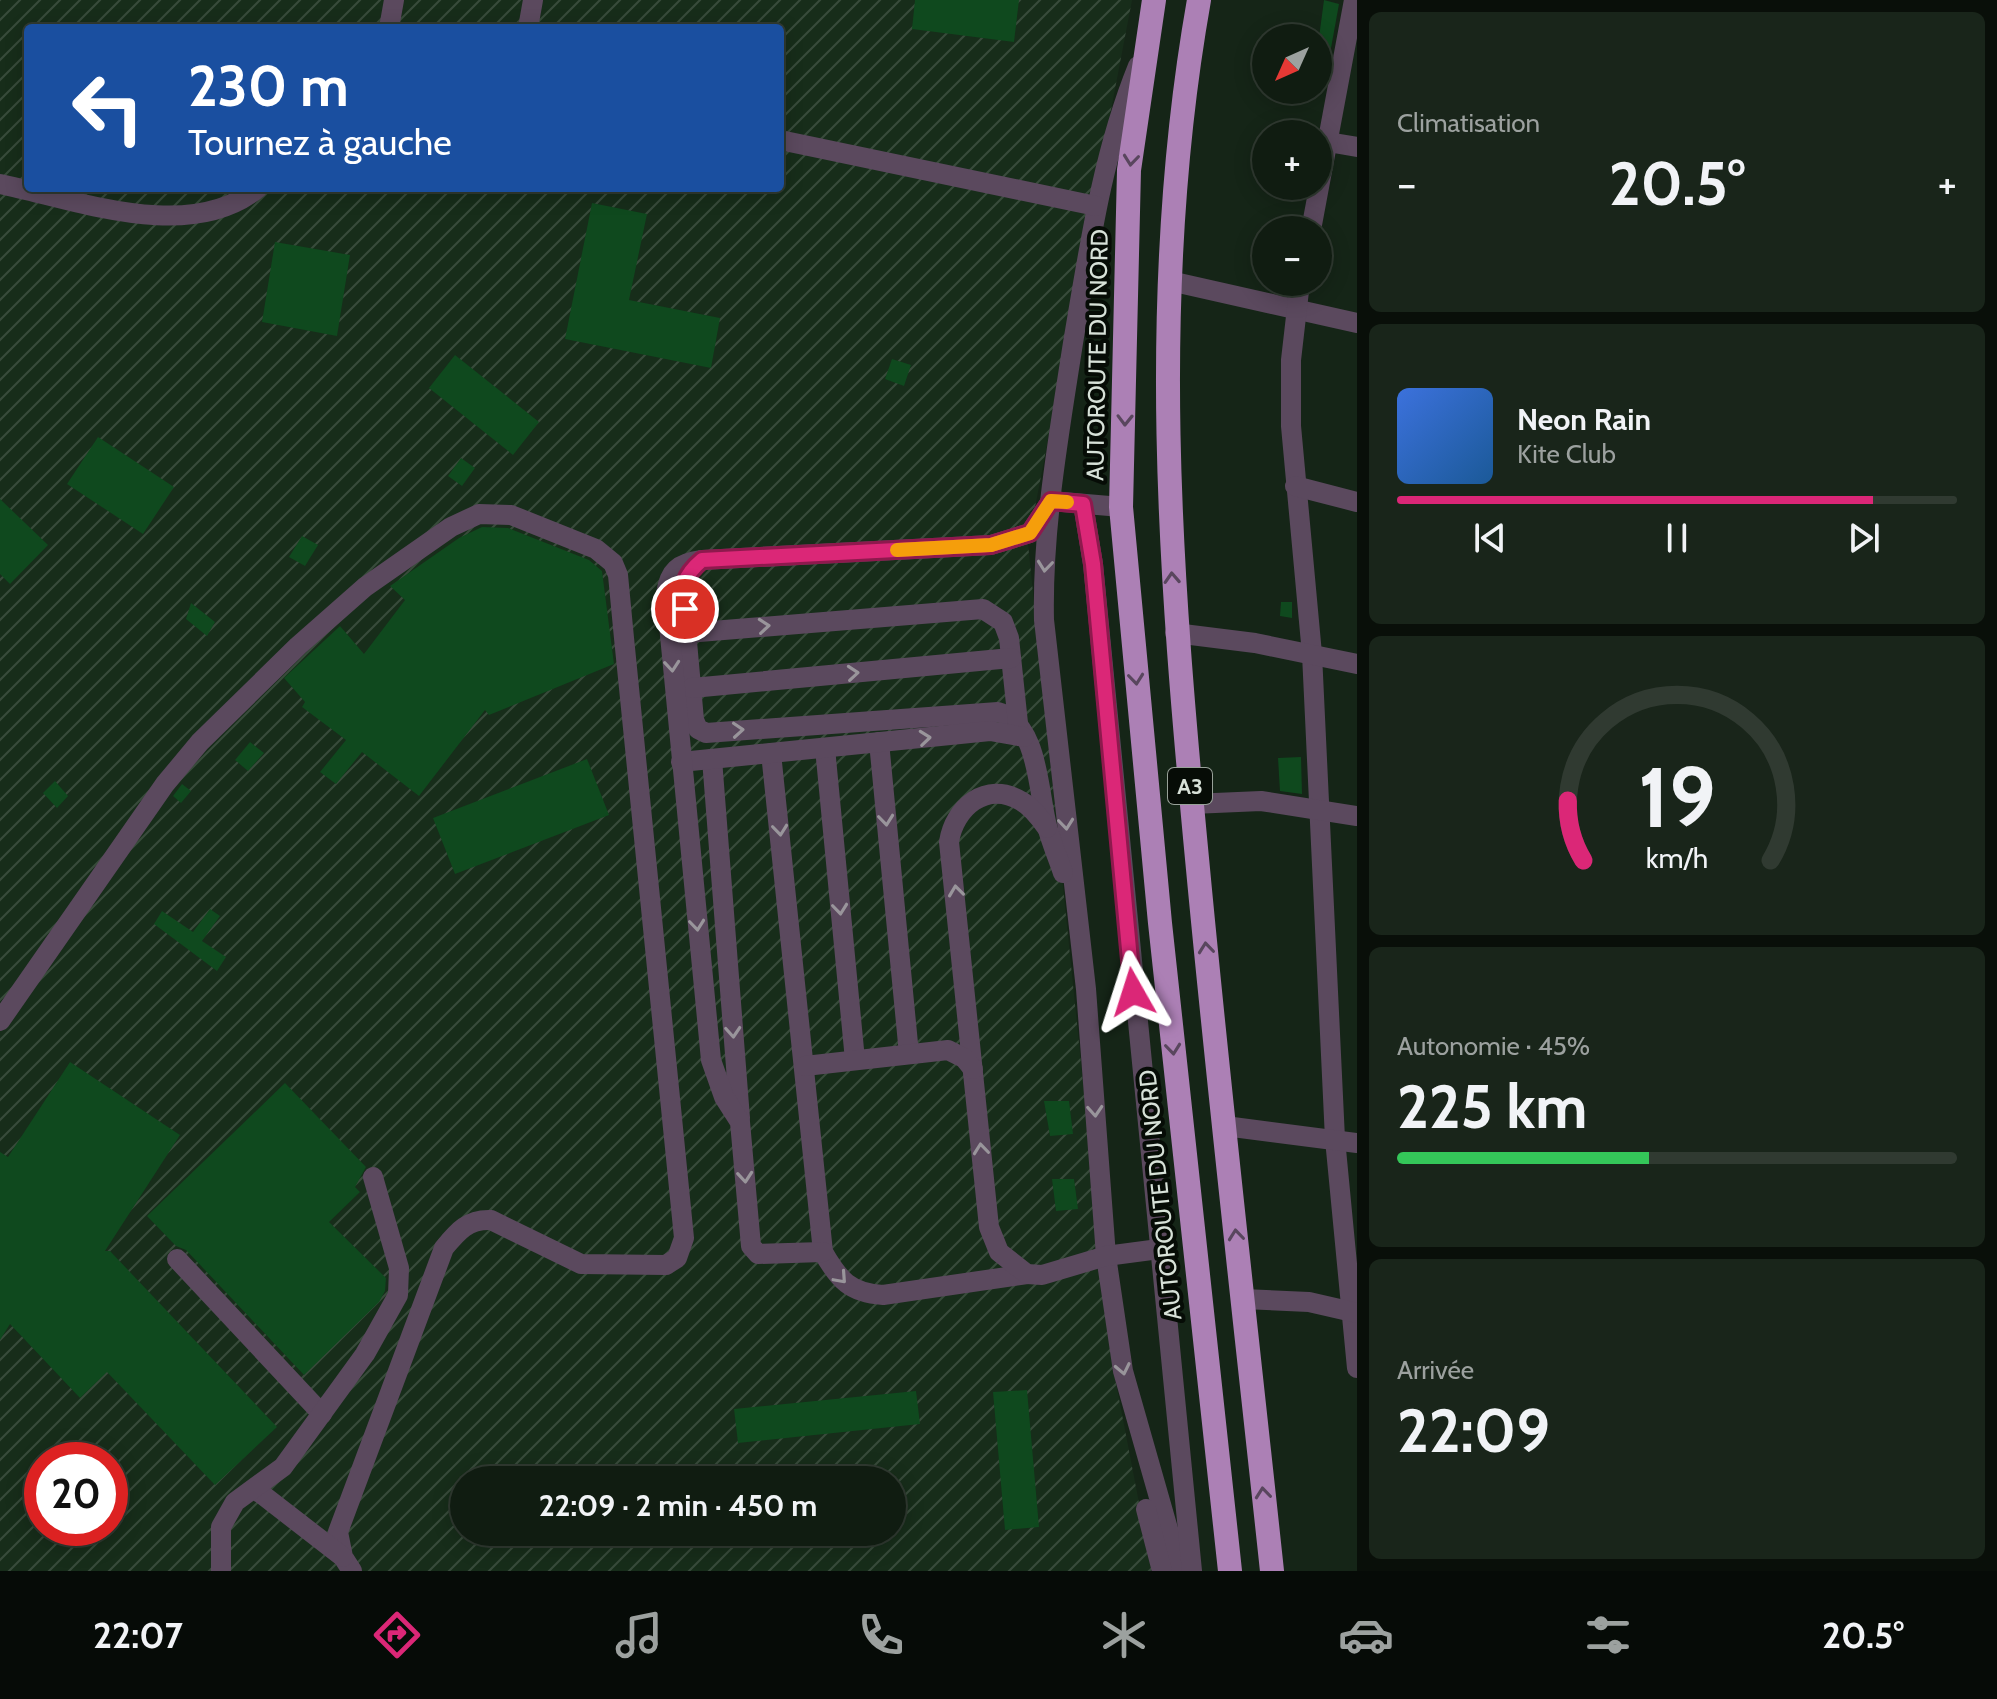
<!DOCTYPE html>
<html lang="fr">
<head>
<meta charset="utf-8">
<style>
  :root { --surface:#101c11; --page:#19251a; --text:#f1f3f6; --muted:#9ca19f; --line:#303a31; --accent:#db2777 }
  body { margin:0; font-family:Cabin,sans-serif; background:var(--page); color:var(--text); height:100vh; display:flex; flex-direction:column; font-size:30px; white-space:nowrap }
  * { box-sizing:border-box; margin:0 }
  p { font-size:26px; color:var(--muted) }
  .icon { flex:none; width:44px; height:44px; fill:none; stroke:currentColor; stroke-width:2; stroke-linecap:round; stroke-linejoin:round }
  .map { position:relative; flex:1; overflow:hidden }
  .side { display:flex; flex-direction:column; gap:12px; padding:12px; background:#090f09; width:640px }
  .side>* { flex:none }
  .top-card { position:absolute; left:24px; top:24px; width:760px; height:168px; border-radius:8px; box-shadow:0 4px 20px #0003,0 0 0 2px var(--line); background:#1a4fa0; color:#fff; overflow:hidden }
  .needle { width:52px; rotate:225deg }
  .tools { position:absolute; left:1252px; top:24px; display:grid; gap:16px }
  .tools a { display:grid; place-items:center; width:80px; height:80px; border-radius:50%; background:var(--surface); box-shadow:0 4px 20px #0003,0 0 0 2px var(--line); font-size:40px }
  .speed { position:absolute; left:24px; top:1442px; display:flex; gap:16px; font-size:40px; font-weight:700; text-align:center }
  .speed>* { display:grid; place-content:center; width:104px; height:104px; border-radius:50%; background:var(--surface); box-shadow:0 4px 20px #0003,0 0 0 2px var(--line); line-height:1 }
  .speed .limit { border:12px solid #d22; background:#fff; color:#111 }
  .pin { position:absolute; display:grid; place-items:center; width:68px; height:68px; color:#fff; margin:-34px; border:4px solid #fff; border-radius:50%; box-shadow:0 2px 8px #0007 }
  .me { position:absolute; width:88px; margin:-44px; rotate:354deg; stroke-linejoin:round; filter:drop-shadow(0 0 6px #0008) }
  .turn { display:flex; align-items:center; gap:28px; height:168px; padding:0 32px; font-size:36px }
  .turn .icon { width:104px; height:104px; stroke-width:2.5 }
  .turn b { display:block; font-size:56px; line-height:68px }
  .big { font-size:60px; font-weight:700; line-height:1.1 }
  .side .widget { flex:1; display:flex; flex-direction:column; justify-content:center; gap:12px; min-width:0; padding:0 28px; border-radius:12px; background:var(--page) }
  .side .dial { align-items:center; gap:0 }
  .dial svg { height:208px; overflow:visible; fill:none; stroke:var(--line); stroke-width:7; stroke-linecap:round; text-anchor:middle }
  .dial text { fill:var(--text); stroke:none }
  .song { display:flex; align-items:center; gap:24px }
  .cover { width:96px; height:96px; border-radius:12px; background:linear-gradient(135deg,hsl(220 70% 55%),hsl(210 70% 35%)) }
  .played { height:8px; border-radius:4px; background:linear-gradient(90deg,var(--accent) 85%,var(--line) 85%) }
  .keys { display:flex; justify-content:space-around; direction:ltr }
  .heat { display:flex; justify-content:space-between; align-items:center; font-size:44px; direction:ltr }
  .charge { height:12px; border-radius:6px; background:linear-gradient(90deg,#34c759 45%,var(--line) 0) }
  .trip { position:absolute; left:450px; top:1466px; width:456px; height:80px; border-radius:40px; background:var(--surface); box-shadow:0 4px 20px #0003,0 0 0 2px var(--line); font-weight:700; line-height:80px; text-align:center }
  .tab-bar { display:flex; height:128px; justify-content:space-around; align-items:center; background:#060b07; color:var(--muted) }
  .tab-bar .icon { width:56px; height:56px }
  .tab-bar .current { color:var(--accent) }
  .tab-bar b { font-size:36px; color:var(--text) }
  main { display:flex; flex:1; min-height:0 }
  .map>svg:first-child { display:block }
  .industrial { fill:url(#industrial-furrows); fill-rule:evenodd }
  .building { fill:#0f491e }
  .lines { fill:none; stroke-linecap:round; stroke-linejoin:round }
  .minor { stroke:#5b495e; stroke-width:20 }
  .highway { stroke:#ac80b5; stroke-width:24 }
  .oneway { stroke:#59465e }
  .oneway2 { stroke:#99959b }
  .route-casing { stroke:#8e194d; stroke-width:20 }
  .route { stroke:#db2777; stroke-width:14 }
  .slow { stroke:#f59e0b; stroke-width:14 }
  .labels { text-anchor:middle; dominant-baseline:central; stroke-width:8; stroke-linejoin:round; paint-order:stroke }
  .shield { fill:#060c06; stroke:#98a199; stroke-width:2 }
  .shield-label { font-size:22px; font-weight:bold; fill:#d7e1d8 }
  .street-label { font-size:24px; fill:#d7e1d8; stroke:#060c06 }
</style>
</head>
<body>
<main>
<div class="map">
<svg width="1357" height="1571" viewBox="0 0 1357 1571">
  <defs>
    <pattern id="industrial-furrows" width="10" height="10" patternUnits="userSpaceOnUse" patternTransform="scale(2)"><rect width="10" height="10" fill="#172d1a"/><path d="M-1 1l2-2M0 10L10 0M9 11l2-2" fill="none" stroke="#384b3b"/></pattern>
  </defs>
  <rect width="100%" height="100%" fill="#152517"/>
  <path class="industrial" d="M0 0H1132L1028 544 1111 1357 1152 1571H0ZM28 28H780V188H28ZM42 1460H110V1528H42ZM464 1480H892V1532H464Z"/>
  <g class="building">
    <path d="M915 0H1019L1014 42 912 29Z"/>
    <path d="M1324 0 1339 4 1331 48 1318 45Z"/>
    <path d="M592 203 647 214 629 300 720 318 711 368 565 339Z"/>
    <path d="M275 242 350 255 337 336 262 322Z"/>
    <path d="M455 355 539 422 513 455 429 388Z"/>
    <path d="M892 359 911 365 904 386 885 379Z"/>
    <path d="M98 437 174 487 143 534 67 484Z"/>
    <path d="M461 458 475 468 462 486 448 476Z"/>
    <path d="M0 499 48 545 10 584 0 574Z"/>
    <path d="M482 527 508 528 589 560 602 571 614 664 489 715 485 710 419 796 362 752 336 784 320 772 346 740 302 707 305 702 284 678 340 626 364 654 405 600 390 586 459 538Z"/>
    <path d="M302 536 318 545 305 566 289 557Z"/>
    <path d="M1281 602H1292V618L1280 616Z"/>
    <path d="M191 603 215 622 207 636 186 619Z"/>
    <path d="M250 742 264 753 248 771 235 760Z"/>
    <path d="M1301 757 1302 794 1280 791 1278 758Z"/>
    <path d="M587 759 609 815 455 874 433 818Z"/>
    <path d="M55 781 68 796 57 808 43 793Z"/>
    <path d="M182 784 191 791 181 803 173 796Z"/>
    <path d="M210 909 220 916 202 941 226 957 217 971 154 924 162 911 193 932Z"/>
    <path d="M70 1062 180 1135 105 1251H110L277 1427 215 1485 107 1372 80 1398 10 1324 0 1340V1152L8 1157Z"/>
    <path d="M285 1083 366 1167 355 1187 360 1192 329 1222 386 1278 385 1291 379 1302 304 1375 186 1250 176 1246 147 1216Z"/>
    <path d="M1044 1101H1069L1073 1134 1050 1136Z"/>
    <path d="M1052 1179H1074L1078 1209 1056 1211Z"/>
    <path d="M1027 1390 1039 1527 1005 1530 993 1392Z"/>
    <path d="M916 1391 920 1424 738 1443 734 1409Z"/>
  </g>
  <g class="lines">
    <g class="minor">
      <path d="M389 28 394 0"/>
      <path d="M528 28 533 0"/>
      <path d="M1138 66C1102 155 1089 249 1073 343 1059 434 1042 528 1044 620L1086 989 1106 1256 1123 1371 1180 1571"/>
      <path d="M780 140 1096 206"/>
      <path d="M1328 142 1357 147"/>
      <path d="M0 184C77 200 190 244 258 188"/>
      <path d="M1311 230 1354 0"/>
      <path d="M1170 281 1357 323"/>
      <path d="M1300 282 1291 360V426L1312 654 1335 1139 1357 1368"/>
      <path d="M1295 486 1357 502"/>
      <path d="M1083 504 1093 564 1192 1571"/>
      <path d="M702 560 687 573 682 586 694 720 698 729 706 733 998 712C1039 724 1038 792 1047 826 1051 842 1058 858 1063 873"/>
      <path d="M687 633 983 609 1003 622 1009 638 1018 723"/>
      <path d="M1175 633 1255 643 1357 664"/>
      <path d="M692 688 1011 658"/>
      <path d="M879 742 909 1054"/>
      <path d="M825 748 855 1060"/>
      <path d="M771 753 823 1252C839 1280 850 1293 883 1295L1027 1274"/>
      <path d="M712 759 740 1118"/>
      <path d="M681 762 990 731 1024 737"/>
      <path d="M1192 804 1261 801 1357 816"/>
      <path d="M1047 828C1040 818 1032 807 1021 801 986 780 954 808 949 842L989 1227 999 1252 1027 1274 1042 1275 1106 1256 1159 1249"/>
      <path d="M0 1021 165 784 200 742 298 646 365 587 451 527 479 514 511 515 596 549 613 563 618 575 624 638 684 1238 677 1258 666 1265 581 1264 491 1220C468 1219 458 1231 444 1248L338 1532 343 1557 352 1571"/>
      <path d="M805 1066 948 1050 964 1058 973 1069"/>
      <path d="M1225 1126 1357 1143"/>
      <path d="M823 1252 758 1254 751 1246 740 1122 724 1097 711 1060 666 594C669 571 678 563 702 560L991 545 1030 533 1051 501 1121 507"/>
      <path d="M177 1259 322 1414"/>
      <path d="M1243 1299 1309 1302 1357 1313"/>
      <path d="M255 1489 343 1557"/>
      <path d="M1146 1509 1162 1571"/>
      <path d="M221 1571V1527L235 1502 283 1467 365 1354 398 1295 399 1268 373 1177"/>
    </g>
    <g class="highway">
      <path d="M1154 0 1129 170 1121 507 1160 923 1230 1571"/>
      <path d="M1199 0C1147 293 1170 576 1198 869 1220 1103 1247 1337 1272 1571"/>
    </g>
  </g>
  <defs><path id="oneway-chevron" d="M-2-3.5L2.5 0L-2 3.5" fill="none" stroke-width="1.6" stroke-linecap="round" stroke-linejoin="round" transform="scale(2)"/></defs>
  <g class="oneway">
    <use href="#oneway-chevron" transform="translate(1131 160) rotate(96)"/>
    <use href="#oneway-chevron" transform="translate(1125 420) rotate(91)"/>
    <use href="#oneway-chevron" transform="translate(1172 578) rotate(-93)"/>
    <use href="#oneway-chevron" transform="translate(1136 679) rotate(84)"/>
    <use href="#oneway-chevron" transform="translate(1206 948) rotate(-96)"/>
    <use href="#oneway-chevron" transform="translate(1173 1049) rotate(84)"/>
    <use href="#oneway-chevron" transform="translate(1236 1235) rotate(-96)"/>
    <use href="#oneway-chevron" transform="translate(1263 1493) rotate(-96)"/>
  </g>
  <g class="oneway2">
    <use href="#oneway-chevron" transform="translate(1045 566) rotate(96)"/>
    <use href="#oneway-chevron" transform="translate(764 626) rotate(-5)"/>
    <use href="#oneway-chevron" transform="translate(672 666) rotate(85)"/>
    <use href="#oneway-chevron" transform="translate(853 673) rotate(-5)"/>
    <use href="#oneway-chevron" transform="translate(738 730) rotate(-4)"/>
    <use href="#oneway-chevron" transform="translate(925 738) rotate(-6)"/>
    <use href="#oneway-chevron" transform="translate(886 820) rotate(84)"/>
    <use href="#oneway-chevron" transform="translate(1066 824) rotate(84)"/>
    <use href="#oneway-chevron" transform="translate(780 830) rotate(84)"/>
    <use href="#oneway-chevron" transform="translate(956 891) rotate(-97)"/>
    <use href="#oneway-chevron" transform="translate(840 909) rotate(84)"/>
    <use href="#oneway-chevron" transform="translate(697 925) rotate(84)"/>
    <use href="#oneway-chevron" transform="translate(733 1032) rotate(86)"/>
    <use href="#oneway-chevron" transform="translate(1095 1111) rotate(86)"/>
    <use href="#oneway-chevron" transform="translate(981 1149) rotate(-96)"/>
    <use href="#oneway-chevron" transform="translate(745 1177) rotate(85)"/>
    <use href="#oneway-chevron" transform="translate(841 1278) rotate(48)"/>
    <use href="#oneway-chevron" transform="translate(1123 1369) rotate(78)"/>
  </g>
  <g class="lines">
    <defs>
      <path id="route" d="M685 609C682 586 683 576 702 560L991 545 1030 533 1051 501 1083 504 1093 564 1133 992"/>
    </defs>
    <use href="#route" class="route-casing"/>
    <use href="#route" class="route"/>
    <path class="slow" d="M897 550 991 545 1030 533 1051 501 1067 502"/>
  </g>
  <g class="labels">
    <rect class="shield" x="1168" y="768" width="44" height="36" rx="6"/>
    <g class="shield-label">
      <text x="1190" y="786">A3</text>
    </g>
    <g class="street-label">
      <text transform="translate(1097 355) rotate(-89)">AUTOROUTE DU NORD</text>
      <text transform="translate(1160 1195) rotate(-96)">AUTOROUTE DU NORD</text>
    </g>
  </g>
</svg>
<div class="tools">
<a><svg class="needle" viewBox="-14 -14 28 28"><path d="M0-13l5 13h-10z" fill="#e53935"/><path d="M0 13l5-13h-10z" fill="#9ca19f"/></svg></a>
<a>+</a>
<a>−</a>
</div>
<div class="speed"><div class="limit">20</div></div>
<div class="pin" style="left:685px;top:609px;background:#d93025"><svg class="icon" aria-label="arrive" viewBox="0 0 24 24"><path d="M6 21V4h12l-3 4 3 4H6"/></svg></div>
<svg class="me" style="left:1133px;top:992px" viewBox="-20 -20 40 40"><path d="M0-17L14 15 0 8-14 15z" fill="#db2777" stroke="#fff" stroke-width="4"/></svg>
<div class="trip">22:09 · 2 min · 450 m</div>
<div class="top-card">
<div class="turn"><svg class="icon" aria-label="left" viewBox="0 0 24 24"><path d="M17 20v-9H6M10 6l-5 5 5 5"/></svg><div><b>230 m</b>Tournez à gauche</div></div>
</div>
</div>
<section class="side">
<div class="widget"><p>Climatisation</p>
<div class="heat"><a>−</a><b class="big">20.5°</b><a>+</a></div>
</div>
<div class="widget">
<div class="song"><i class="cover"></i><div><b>Neon Rain</b><p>Kite Club</p></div></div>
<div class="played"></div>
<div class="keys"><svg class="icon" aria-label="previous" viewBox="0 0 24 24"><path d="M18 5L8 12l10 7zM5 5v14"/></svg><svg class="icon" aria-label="pause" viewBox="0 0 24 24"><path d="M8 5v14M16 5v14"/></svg><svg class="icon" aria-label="next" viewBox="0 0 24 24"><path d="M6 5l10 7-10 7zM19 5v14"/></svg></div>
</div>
<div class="widget dial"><svg viewBox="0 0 100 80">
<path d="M14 69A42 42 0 1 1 86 69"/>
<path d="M14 69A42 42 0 0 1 8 46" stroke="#db2777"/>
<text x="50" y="56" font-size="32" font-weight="700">19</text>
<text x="50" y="72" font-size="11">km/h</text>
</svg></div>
<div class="widget"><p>Autonomie · 45%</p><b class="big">225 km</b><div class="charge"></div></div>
<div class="widget"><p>Arrivée</p><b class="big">22:09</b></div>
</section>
</main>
<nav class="tab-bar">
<b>22:07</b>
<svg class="icon current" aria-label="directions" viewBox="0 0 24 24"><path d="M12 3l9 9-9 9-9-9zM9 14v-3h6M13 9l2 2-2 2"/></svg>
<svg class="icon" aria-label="music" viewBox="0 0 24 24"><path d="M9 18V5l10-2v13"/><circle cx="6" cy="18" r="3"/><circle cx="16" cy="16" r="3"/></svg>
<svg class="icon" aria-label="phone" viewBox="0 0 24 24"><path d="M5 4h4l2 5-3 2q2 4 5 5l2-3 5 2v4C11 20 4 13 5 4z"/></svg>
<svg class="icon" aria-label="climate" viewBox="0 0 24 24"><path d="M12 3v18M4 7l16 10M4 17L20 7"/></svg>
<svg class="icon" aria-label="car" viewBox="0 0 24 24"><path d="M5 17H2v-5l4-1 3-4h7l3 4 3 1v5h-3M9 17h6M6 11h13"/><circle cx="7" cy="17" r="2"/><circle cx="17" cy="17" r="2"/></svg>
<svg class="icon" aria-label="filters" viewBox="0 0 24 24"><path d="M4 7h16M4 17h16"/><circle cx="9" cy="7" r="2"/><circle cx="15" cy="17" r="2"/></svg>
<b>20.5°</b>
</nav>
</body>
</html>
